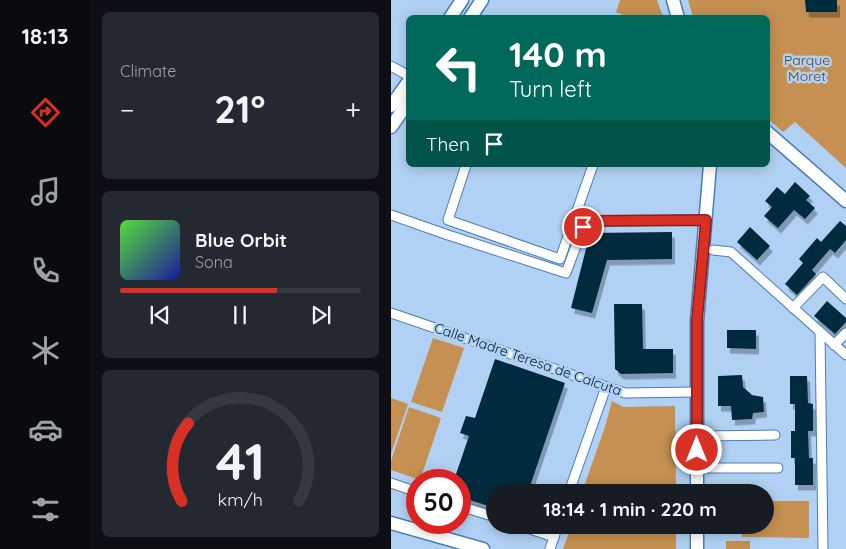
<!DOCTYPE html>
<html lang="en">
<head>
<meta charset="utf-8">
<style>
  :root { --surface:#171b24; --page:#242831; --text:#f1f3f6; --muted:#9ea1a6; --line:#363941; --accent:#d93025 }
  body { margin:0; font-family:Quicksand,sans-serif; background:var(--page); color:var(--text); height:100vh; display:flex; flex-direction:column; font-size:19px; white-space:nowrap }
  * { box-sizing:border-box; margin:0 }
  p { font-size:16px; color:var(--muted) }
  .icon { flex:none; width:28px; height:28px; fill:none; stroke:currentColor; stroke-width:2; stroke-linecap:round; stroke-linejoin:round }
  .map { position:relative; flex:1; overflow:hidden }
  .sheet { display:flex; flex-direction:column; gap:12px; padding:12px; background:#0d0f14; width:301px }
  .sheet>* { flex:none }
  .banner { position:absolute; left:15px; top:15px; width:364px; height:152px; border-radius:8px; box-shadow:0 2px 12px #0003; background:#00695c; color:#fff; overflow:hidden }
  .speed { position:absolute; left:15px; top:469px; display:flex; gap:10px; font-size:25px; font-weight:700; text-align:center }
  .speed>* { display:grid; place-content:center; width:65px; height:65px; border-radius:50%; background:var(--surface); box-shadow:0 2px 12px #0003; line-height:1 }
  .speed .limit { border:8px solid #d22; background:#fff; color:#111 }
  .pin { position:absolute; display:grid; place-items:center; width:42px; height:42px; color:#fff; margin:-21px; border:2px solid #fff; border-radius:50%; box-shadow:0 1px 5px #0007 }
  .me { position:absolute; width:55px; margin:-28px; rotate:0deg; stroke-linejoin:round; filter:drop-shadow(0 0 4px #0008) }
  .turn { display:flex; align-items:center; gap:18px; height:105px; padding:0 20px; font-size:22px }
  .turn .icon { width:65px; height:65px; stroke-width:2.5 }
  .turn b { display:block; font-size:35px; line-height:42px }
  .then { display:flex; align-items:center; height:48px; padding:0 20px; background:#0003; gap:10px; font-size:19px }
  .big { font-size:38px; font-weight:700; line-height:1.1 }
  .sheet .card { flex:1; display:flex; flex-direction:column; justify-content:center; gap:8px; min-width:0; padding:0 18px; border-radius:8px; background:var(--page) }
  .sheet .dial { align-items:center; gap:0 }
  .dial svg { height:130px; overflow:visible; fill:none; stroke:var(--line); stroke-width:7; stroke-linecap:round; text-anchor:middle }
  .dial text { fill:var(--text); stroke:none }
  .song { display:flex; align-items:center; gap:15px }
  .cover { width:60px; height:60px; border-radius:8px; background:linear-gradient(135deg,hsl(110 70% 55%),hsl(240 70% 35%)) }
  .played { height:5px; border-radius:2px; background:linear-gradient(90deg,var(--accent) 65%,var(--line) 65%) }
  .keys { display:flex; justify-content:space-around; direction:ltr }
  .heat { display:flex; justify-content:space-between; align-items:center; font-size:28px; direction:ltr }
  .trip { position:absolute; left:95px; top:484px; width:288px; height:50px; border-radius:25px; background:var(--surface); box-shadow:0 2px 12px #0003; font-weight:700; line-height:50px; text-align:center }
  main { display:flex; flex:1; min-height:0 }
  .dock { display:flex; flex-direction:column; width:90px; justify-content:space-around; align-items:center; background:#090b0e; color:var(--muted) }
  .dock .icon { width:35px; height:35px }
  .dock .current { color:var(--accent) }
  .dock b { font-size:22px; color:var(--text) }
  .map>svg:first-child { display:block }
  .green { fill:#c59051 }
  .building { fill:#002a3c; filter:url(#shadow) }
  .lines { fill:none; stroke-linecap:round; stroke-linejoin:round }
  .street-casing { stroke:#497eb4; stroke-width:11 }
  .secondary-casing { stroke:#497eb4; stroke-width:15 }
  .street { stroke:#fff; stroke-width:9 }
  .secondary { stroke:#fff; stroke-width:12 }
  .route-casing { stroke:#8d1f18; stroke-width:12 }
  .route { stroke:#d93025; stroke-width:9 }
  .labels { text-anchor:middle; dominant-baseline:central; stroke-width:5; stroke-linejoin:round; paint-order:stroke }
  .park-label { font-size:14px; fill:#5e3f19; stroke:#b0d1f3 }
  .street-label { font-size:14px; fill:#03172c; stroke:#b0d1f3 }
</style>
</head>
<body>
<main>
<nav class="dock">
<b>18:13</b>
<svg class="icon current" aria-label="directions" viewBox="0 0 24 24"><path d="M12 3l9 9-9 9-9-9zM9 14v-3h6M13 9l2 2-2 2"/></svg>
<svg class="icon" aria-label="music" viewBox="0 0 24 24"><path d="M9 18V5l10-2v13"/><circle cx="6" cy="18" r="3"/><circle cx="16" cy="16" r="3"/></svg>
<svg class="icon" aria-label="phone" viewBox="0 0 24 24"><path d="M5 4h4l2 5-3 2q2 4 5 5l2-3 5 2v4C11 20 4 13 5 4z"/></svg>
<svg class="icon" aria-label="climate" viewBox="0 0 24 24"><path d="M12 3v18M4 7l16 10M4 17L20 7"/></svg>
<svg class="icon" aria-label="car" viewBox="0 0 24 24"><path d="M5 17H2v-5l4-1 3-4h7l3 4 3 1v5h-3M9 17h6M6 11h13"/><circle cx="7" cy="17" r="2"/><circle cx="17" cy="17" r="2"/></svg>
<svg class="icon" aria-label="filters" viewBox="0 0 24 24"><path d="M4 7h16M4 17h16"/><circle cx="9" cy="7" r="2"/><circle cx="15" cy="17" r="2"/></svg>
</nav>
<section class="sheet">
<div class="card"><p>Climate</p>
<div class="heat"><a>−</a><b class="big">21°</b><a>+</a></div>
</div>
<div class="card">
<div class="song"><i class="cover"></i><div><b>Blue Orbit</b><p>Sona</p></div></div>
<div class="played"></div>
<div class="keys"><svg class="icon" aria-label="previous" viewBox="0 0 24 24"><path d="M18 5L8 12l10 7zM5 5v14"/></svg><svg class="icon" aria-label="pause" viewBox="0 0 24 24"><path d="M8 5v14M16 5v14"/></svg><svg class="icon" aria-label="next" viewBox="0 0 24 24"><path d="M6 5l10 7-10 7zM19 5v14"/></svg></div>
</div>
<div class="card dial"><svg viewBox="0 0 100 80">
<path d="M14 69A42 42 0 1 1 86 69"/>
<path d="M14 69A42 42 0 0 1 18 21" stroke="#d93025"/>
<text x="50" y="56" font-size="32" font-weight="700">41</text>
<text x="50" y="72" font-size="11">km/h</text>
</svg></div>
</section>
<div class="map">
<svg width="455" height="549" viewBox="0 0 455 549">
  <defs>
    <filter id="shadow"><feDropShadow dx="3" dy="5.5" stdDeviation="0" flood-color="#0004"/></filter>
  </defs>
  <rect width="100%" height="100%" fill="#b0d1f3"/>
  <g class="green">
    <path d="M229 0H266L272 17H234V16L225 12Z"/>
    <path d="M297 0H455V168L404 122 392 132 376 118V18L302 17Z"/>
    <path d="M42 338 73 348 51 412 20 402Z"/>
    <path d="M0 398 17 404 0 454Z"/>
    <path d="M221 401 232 407 284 406 285 492H191L214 427Z"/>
    <path d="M18 407 50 418 29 480 0 470V461Z"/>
    <path d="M374 501H418V538L351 537V525H374Z"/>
    <path d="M181 525H285V549H172Z"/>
    <rect x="335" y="541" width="24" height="8"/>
  </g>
  <g class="building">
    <path d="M414 0H446V12H415Z"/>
    <path d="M404 182 419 196 415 200 424 208 414 219 403 210 387 228 373 216 381 207 374 201 386 187 394 194Z"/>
    <path d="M449 221 455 226V240L444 253 439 249 421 270 425 274 406 295 394 284 412 263 408 259 426 238 430 242Z"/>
    <path d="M359 227 379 246 366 260 346 242Z"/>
    <path d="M281 232V259L216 260 201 313 180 308 199 233Z"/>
    <path d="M436 301 455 318V322L444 334 423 316Z"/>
    <path d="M223 304H251L252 349H282V373L230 374 224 369Z"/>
    <path d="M336 330H365V349L336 348Z"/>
    <path d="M104 359 174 383 137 492H104V508L69 497V480H63L78 436 69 433 75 416 84 418Z"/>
    <path d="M351 375 352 387 361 395 372 397 373 412 362 413 361 419 341 420 340 406H327V376Z"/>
    <path d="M399 376H416L417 403 422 404V431H417L418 458H422V485H404V458H400V431H404V404H399Z"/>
  </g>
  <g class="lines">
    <defs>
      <g id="street">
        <path d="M0 66 18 76"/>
        <path d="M75 165 57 220 169 259 202 165"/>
        <path d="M0 215 57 235 175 273 192 227 197 221 315 220"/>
        <path d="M322 250 340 252 455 355"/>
        <path d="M402 308 432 277 455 299"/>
        <path d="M0 313 234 393 306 392"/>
        <path d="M429 333 432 549"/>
        <path d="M443 345 455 333"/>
        <path d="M306 436 384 435"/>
        <path d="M306 468H387"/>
        <path d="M0 483 26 492"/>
        <path d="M178 492 215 387"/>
        <path d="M69 506 104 517"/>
        <path d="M127 525 163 537"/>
        <path d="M159 549 167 525"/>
      </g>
      <g id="secondary">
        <path d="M282 0 287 18"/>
        <path d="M59 18 71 0"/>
        <path d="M79 18 91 0"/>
        <path d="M0 106 18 81"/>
        <path d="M0 127 18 101"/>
        <path d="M376 132 455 201"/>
        <path d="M306 492V321L319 165"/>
        <path d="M0 523 92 549"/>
        <path d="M306 525V549"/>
      </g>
    </defs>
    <use href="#street" class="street-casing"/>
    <use href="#secondary" class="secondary-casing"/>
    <use href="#street" class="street"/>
    <use href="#secondary" class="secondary"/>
  </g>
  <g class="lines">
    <defs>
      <path id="route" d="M192 227 197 221 315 220 306 320V450"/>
    </defs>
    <use href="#route" class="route-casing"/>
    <use href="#route" class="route"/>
  </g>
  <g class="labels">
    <g class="park-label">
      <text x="416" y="60">Parque<tspan x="416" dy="16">Moret</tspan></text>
    </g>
    <g class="street-label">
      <text transform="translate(137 359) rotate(19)">Calle Madre Teresa de Calcuta</text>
    </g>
  </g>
</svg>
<div class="speed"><div class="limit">50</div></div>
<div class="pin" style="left:192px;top:227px;background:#d93025"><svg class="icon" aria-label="arrive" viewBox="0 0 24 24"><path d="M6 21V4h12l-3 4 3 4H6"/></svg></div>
<svg class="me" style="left:306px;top:450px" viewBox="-20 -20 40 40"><circle r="17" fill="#d93025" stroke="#fff" stroke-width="3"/><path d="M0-11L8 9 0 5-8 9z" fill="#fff"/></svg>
<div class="trip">18:14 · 1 min · 220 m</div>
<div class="banner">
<div class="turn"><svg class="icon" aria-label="left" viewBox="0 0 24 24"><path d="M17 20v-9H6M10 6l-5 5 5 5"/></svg><div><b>140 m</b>Turn left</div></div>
<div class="then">Then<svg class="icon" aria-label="arrive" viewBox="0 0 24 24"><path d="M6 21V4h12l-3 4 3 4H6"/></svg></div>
</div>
</div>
</main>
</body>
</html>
